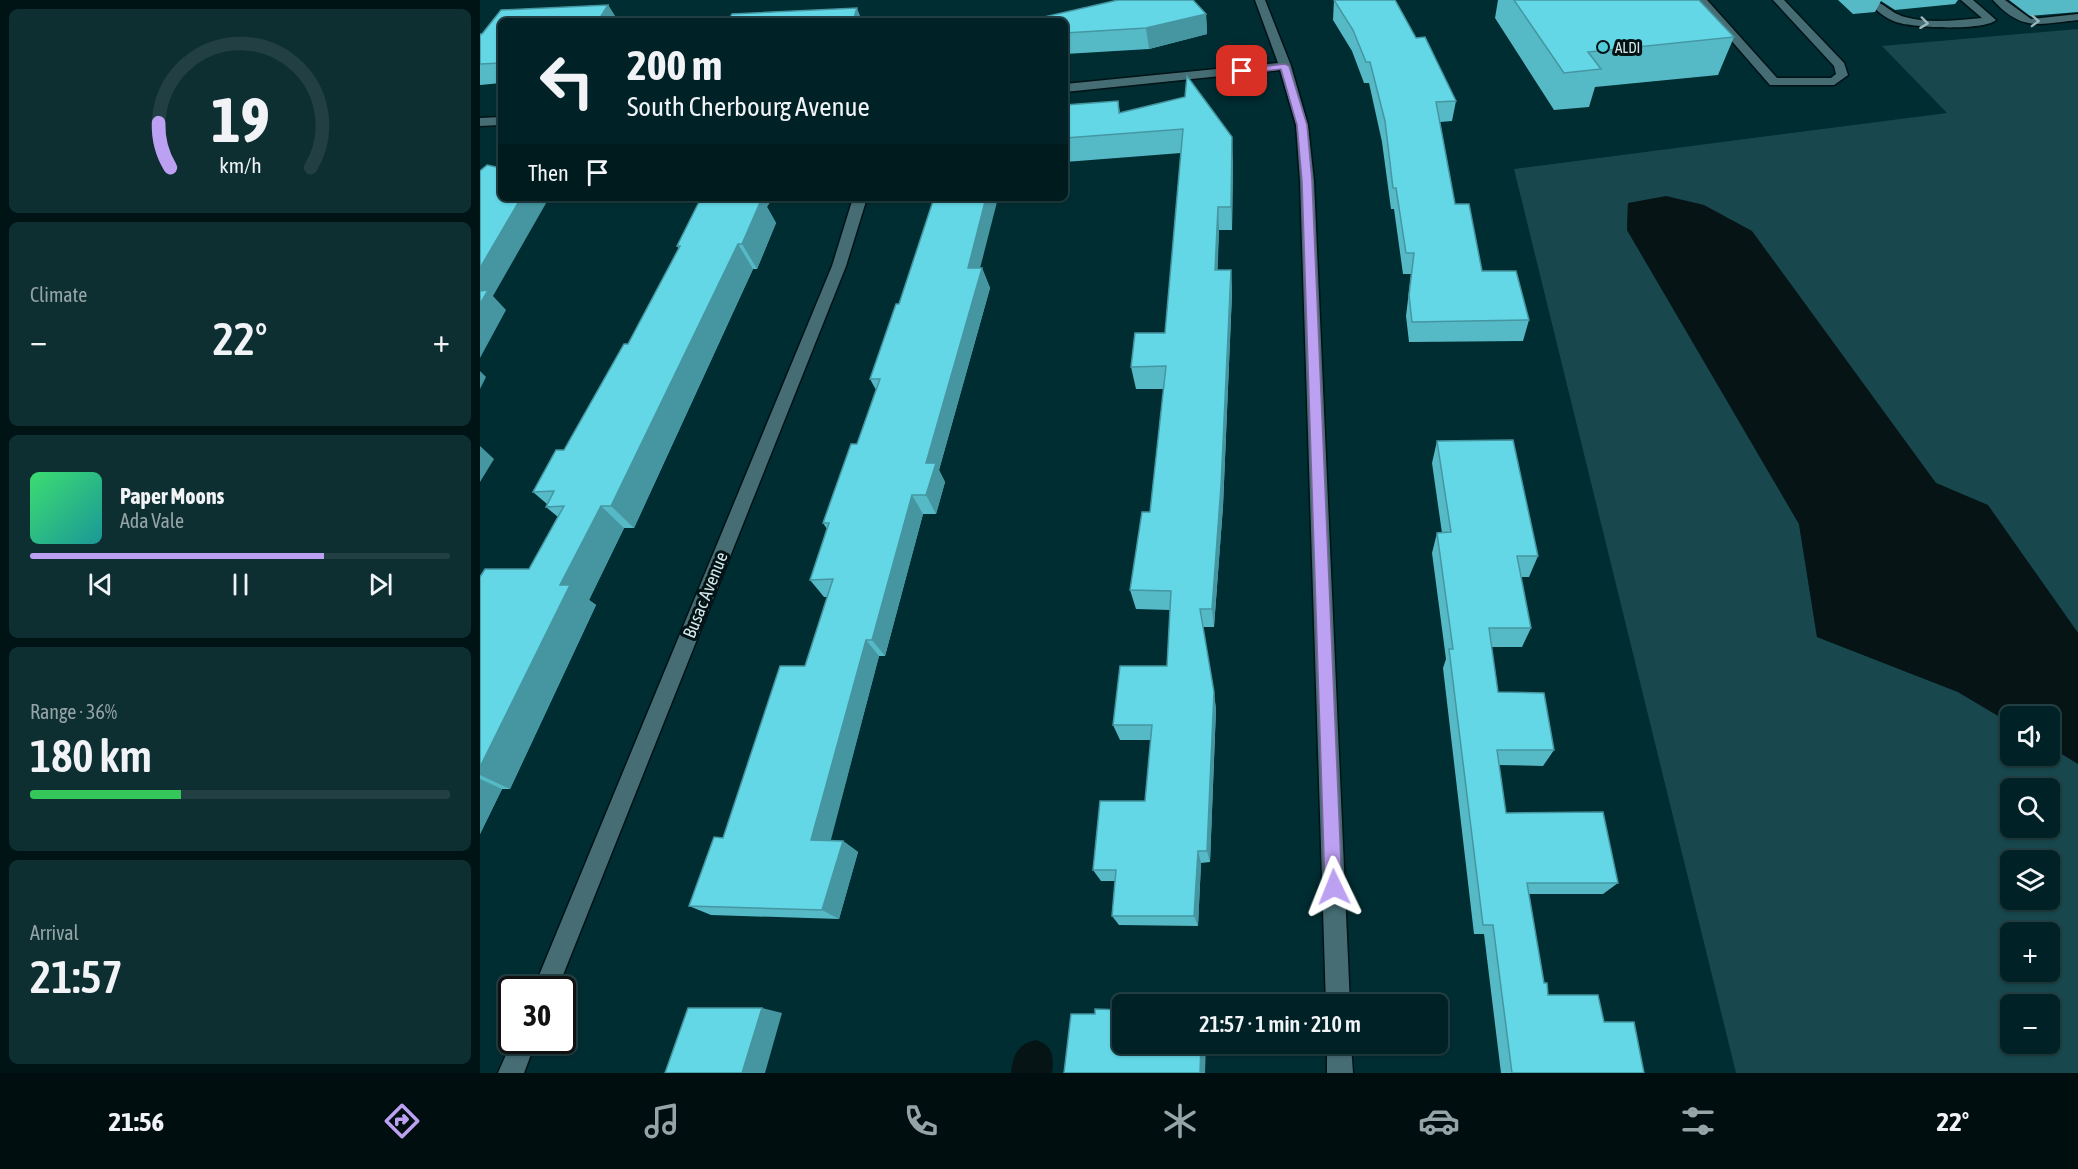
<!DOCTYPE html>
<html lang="en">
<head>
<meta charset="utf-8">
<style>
  :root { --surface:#002226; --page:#0e2f32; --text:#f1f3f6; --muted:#95a4a7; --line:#223f43; --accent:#bca0f2 }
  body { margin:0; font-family:"Asap Condensed",sans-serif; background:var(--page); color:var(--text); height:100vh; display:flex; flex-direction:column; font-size:22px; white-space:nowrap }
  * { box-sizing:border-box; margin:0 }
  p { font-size:20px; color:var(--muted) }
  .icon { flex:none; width:33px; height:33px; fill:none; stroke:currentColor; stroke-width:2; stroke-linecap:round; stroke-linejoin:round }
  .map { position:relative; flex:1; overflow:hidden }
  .drawer { display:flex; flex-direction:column; gap:9px; padding:9px; background:#001315; width:480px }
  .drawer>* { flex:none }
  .top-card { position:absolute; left:18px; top:18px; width:570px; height:183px; border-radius:9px; box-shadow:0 2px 4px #0004,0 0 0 2px var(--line); background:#002226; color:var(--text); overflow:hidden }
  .fabs { position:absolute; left:1520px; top:706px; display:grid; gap:12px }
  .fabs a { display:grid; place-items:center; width:60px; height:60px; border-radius:9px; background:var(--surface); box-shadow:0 2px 4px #0004,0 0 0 2px var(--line); font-size:30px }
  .speed { position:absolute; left:18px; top:976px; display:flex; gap:12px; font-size:30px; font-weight:700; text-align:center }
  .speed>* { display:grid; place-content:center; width:78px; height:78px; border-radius:50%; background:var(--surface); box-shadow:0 2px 4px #0004,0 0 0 2px var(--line); line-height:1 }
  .speed .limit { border:3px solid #111; border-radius:9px; background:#fff; color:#111 }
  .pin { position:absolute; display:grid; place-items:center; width:51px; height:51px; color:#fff; margin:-26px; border-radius:12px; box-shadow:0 3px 9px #0006 }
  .me { position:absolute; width:66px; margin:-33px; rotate:358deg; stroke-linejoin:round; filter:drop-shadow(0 0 4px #0008) }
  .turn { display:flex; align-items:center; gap:21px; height:126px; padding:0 30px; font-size:27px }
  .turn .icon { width:78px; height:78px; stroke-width:2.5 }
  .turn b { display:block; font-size:42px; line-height:51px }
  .then { display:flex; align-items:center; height:57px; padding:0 30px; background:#0003; gap:12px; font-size:22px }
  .big { font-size:45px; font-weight:600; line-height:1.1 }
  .drawer .card { flex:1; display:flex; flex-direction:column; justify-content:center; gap:9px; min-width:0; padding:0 21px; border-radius:9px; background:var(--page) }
  .drawer .dial { align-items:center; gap:0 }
  .dial svg { height:156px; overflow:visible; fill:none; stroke:var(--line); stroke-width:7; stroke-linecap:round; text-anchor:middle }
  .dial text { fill:var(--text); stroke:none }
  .song { display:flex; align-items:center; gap:18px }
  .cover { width:72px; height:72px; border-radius:9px; background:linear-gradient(135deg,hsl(140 70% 55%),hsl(180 70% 35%)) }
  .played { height:6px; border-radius:3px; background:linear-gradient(90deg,var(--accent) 70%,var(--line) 70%) }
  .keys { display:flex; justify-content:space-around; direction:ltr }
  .heat { display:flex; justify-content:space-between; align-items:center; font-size:33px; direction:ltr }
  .charge { height:9px; border-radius:4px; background:linear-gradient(90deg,#34c759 36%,var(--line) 0) }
  .trip { position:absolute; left:632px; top:994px; width:336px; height:60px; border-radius:9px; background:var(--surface); box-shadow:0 2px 4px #0004,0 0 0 2px var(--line); font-weight:600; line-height:60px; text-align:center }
  .tabs { display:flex; height:96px; justify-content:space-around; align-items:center; background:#000e0f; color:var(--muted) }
  .tabs .icon { width:42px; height:42px }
  .tabs .on { color:var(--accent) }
  .tabs b { font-size:27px; color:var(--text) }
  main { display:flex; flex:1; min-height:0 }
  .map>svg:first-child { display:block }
  .green { fill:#18484d; fill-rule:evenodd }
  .water { fill:#061416 }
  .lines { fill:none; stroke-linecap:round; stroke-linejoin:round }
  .lane-casing { stroke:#011316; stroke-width:3 }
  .street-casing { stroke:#011316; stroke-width:3 }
  .lane { fill:#456d73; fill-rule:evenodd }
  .street { fill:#456d73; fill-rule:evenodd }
  .wall { fill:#55b9c6 }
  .shaded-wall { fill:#4596a1 }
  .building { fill:#63d7e6; stroke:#4596a1; stroke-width:1.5 }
  .oneway { stroke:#9ab7bb }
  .route { fill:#bca0f2; stroke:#7a689d; stroke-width:1.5 }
  .poi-dot { fill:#52cbda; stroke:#031315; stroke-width:2 }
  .labels { text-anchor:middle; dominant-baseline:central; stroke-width:6; stroke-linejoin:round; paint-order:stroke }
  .far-poi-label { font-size:15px; fill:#d3e8eb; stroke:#031315; text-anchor:start }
  .street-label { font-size:18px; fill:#d3e8eb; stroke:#031315 }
</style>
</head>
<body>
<main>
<section class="drawer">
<div class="card dial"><svg viewBox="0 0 100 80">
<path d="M14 69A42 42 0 1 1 86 69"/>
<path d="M14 69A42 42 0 0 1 8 46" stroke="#bca0f2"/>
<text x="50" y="56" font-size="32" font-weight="700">19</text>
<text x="50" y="72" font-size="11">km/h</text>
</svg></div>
<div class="card"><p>Climate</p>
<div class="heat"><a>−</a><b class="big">22°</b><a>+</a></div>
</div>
<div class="card">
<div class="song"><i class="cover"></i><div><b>Paper Moons</b><p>Ada Vale</p></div></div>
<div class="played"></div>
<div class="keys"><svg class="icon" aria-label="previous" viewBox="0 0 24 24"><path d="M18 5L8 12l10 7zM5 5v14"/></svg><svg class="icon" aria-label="pause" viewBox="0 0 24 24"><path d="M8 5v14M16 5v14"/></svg><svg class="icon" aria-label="next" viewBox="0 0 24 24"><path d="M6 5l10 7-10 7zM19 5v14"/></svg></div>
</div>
<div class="card"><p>Range · 36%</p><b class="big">180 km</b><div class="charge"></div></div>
<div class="card"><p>Arrival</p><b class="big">21:57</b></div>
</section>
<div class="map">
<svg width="1598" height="1073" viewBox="0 0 1598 1073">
  <rect width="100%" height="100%" fill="#002d32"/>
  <path class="green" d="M1598 29V633L1508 506 1456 483 1148 203 1147 230 1319 524 1337 637 1478 692 1530 723V756H1569V746L1598 764V1073H1256L1034 169 1467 113 1402 46ZM1530 789H1569V828H1530ZM1530 861H1569V900H1530ZM1530 933H1569V972H1530ZM1530 1005H1569V1044H1530Z"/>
  <g class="water">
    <path d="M1186 196 1224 205 1272 231 1456 483 1508 505 1598 633V764L1569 746V717H1530V723L1478 692 1337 637 1319 524 1147 230 1148 203Z"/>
    <path d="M556 1040C573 1045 574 1057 572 1073H531C533 1056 537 1044 556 1040Z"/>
  </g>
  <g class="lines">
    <defs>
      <g id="lane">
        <path d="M1216 0H1227L1297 78H1351L1356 74 1354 66 1293 0H1304L1364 63 1368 75 1354 85H1290Z"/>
        <path d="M1387 0C1403 0 1409 13 1425 17 1448 24 1477 20 1502 18L1481 0H1493L1516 20C1503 31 1434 28 1416 22 1405 18 1394 9 1387 0Z"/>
        <path d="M1513 0H1525L1551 19 1598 14V20C1559 24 1542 32 1513 0Z"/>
      </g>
      <g id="street">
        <path d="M775 0H785L811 66 828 125 834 181 870 1005H846L820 181 816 125 800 70 585 92V84L798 63Z"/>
        <path d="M21 117V125L0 126V118Z"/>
        <path d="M373 198H387L366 266 77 990H53L352 266Z"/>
        <path d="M32 1041H56L44 1073H18Z"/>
        <path d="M847 1044H871L873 1073H847Z"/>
      </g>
    </defs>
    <use href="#lane" class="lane-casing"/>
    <use href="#street" class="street-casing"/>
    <use href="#lane" class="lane"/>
    <use href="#street" class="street"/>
  </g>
  <g class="wall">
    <path d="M854 0 936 38 976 101 972 121 960 122 975 204 1002 271 1049 320 1043 341 929 342 926 316 931 274H923L914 209H911L902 142 889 83H884L872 51 853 20Z"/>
    <path d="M1018 0H1219L1254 37 1238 75 1115 87 1109 107 1074 110 1015 18Z"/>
    <path d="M1358 0H1478L1475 4 1415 10 1401 1 1395 12 1373 14Z"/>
    <path d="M1529 0H1598V12L1550 16Z"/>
    <path d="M128 5 138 21H21V83L0 85V34H2L21 10Z"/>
    <path d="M726 14 727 34 669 49 585 54V21Z"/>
    <path d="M705 97 753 161 752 230H739L737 270H751L752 293 743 506 734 627H723L736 709 730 862 721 863 718 926 639 925 632 916 635 881H621L613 870 665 801 671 740H640L633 725 687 666 690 610 656 609 650 590 670 512 684 389H656L651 367 685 333 701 153 585 162V105L638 101 640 113Z"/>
    <path d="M287 207 296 223 277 269H273L154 528H144L109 600 116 605 30 789H22L0 834V577L49 569 78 517 66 507 67 504 53 492 84 450 148 344 199 249 197 246Z"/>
    <path d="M500 268H502L510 288 459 470 465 482 456 514H443L405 656H399L350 841H363L378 852 359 919 231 915 209 906 243 838 325 666 347 597H344L330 580 347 529 343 523 377 444 396 390 390 379 419 304Z"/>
    <path d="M957 441 1058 556 1049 577H1041L1051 628 1042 647H1011L1018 692 1074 750 1063 766 1019 765 1026 813 1138 883 1123 894H1049L1064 983 1068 995 1124 1022 1164 1073H1021L1004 934H994L963 668 966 659 952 553 957 533H962L952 463Z"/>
  </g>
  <g class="shaded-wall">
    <path d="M128 5 138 21H118Z"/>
    <path d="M377 8 382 21H373Z"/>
    <path d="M726 14 727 34 669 49 666 28Z"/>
    <path d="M752 137 753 161 752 230 751 207Z"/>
    <path d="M41 198H69L13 296 26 310 0 358V268Z"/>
    <path d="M262 198H293L287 207 296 223 277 269 262 244Z"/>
    <path d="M506 198H518L495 288 488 268Z"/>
    <path d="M738 207 739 230 737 293 735 270Z"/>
    <path d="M258 244 273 269 154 528 131 506Z"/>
    <path d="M502 268 510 288 459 470 465 482 456 514 446 495V463Z"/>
    <path d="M751 270 752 293 743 506 734 627 732 609Z"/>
    <path d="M0 371 6 377 0 389Z"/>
    <path d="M0 446 14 459 0 482Z"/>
    <path d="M432 495 443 514 405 656 392 640Z"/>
    <path d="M121 506 144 528 109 600 116 605 30 789 0 775V767L80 585Z"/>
    <path d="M386 640 399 656 348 851 331 840Z"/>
    <path d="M734 692 736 709 730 862 727 851Z"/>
    <path d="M0 779 22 789 0 834Z"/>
    <path d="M363 841 378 852 359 919 342 910Z"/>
    <path d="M718 851 721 863 718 926 714 916Z"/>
    <path d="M723 997 727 1005H723Z"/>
    <path d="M282 1008 302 1013 285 1073H262Z"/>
    <path d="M721 1044H726L725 1073H720Z"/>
  </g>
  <g class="building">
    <path d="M638 0H713L726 14 666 28 585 33V21H565L564 17Z"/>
    <path d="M854 0H915L936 38 945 37 976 101 956 102 975 204H989L1002 271H1036L1049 320 932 322 929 295 934 253H926L916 188H913L905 121 890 62H886L873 30Z"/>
    <path d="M1034 0H1219L1254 37 1108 52 1121 69 1084 73Z"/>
    <path d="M128 5 118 21H21V63L0 64V34H2L21 10Z"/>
    <path d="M377 8 373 21H248L252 14Z"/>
    <path d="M707 76 752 137 751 207H738L735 270H751L741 486 732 609H720L734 692 727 851H718L714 916H632L636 870H613L620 801H665L672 725H633L640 666H687L691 591 650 590 662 512H670L686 366 651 367 655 333H685L703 129 585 138V105L638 101 639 113 705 97Z"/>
    <path d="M7 165 21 168V198H41L0 268V171Z"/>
    <path d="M221 198H282L262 244H258L131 506H121L80 585H90L0 767V577L5 569H49L84 506 66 507 74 491 53 492 76 450H84L144 344H148L200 246H197Z"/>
    <path d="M454 198H506L488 268H502L446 463H456L446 495H432L392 640H386L331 840 363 841 342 910 209 906 234 837 243 838 300 666H325L353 579 330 580 349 523H343L371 444H377L400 379H390L416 304H419Z"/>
    <path d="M8 290 0 304V291Z"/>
    <path d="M1033 440 1058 556H1037L1051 628H1009L1018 692 1064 693 1074 750H1017L1026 813 1123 812 1138 883H1047L1064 983H1067L1068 995H1118L1124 1022H1154L1164 1073H1032L1013 925H1003L969 649H973L957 533 971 532 957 441Z"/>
    <path d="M667 996 723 997V1005H666Z"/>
    <path d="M208 1008H282L262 1073H185Z"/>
    <path d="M615 1009 642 1010V1044H721L720 1073H584L591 1014H615Z"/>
  </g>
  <defs><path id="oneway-chevron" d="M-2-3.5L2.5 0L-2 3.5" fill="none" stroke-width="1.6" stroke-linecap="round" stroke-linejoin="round" transform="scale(1.5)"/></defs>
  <g class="oneway">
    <use href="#oneway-chevron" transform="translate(1555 21) rotate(2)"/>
    <use href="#oneway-chevron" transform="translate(1444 23) rotate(7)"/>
  </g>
  <path class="route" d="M805 64 809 66 827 125 832 181 862 887 860 893 854 896 847 893 845 887 822 181 817 125 801 69 762 74 758 71 762 69Z"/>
  <circle class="poi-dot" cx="1123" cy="47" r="6"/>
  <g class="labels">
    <g class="far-poi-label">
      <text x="1135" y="47">ALDI</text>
    </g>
    <g class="street-label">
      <text transform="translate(225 595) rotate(-68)">Busac Avenue</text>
    </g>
  </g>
</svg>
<div class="fabs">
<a><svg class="icon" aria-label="sound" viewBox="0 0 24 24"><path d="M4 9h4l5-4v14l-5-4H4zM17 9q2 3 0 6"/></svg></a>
<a><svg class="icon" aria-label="search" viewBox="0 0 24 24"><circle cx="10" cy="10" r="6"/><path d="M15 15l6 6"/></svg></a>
<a><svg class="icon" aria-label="layers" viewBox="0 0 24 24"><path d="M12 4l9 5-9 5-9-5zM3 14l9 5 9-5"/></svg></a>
<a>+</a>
<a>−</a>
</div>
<div class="speed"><div class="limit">30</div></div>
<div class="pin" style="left:762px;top:71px;background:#d93025"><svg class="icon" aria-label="arrive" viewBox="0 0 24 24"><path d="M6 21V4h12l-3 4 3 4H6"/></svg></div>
<svg class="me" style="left:854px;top:887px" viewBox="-20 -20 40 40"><path d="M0-17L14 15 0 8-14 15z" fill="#bca0f2" stroke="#fff" stroke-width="4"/></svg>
<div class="trip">21:57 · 1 min · 210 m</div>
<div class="top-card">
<div class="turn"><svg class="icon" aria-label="left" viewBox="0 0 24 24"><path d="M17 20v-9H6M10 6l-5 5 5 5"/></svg><div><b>200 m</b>South Cherbourg Avenue</div></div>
<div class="then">Then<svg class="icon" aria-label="arrive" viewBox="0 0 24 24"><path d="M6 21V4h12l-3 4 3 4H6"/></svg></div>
</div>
</div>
</main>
<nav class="tabs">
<b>21:56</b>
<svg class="icon on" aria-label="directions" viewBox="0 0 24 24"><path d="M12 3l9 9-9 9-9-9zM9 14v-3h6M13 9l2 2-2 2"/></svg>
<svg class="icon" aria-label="music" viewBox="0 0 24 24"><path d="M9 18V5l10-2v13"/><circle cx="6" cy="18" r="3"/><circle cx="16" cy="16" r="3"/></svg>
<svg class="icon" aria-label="phone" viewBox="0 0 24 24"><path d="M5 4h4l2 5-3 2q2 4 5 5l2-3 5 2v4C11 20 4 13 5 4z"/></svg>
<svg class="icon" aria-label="climate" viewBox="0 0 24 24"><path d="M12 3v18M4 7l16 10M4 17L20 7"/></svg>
<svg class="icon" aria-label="car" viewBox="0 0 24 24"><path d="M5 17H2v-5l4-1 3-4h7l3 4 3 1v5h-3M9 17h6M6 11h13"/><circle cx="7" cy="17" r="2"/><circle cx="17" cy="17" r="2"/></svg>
<svg class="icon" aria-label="filters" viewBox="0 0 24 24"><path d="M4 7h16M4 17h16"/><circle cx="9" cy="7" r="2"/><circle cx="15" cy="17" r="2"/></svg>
<b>22°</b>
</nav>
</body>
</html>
